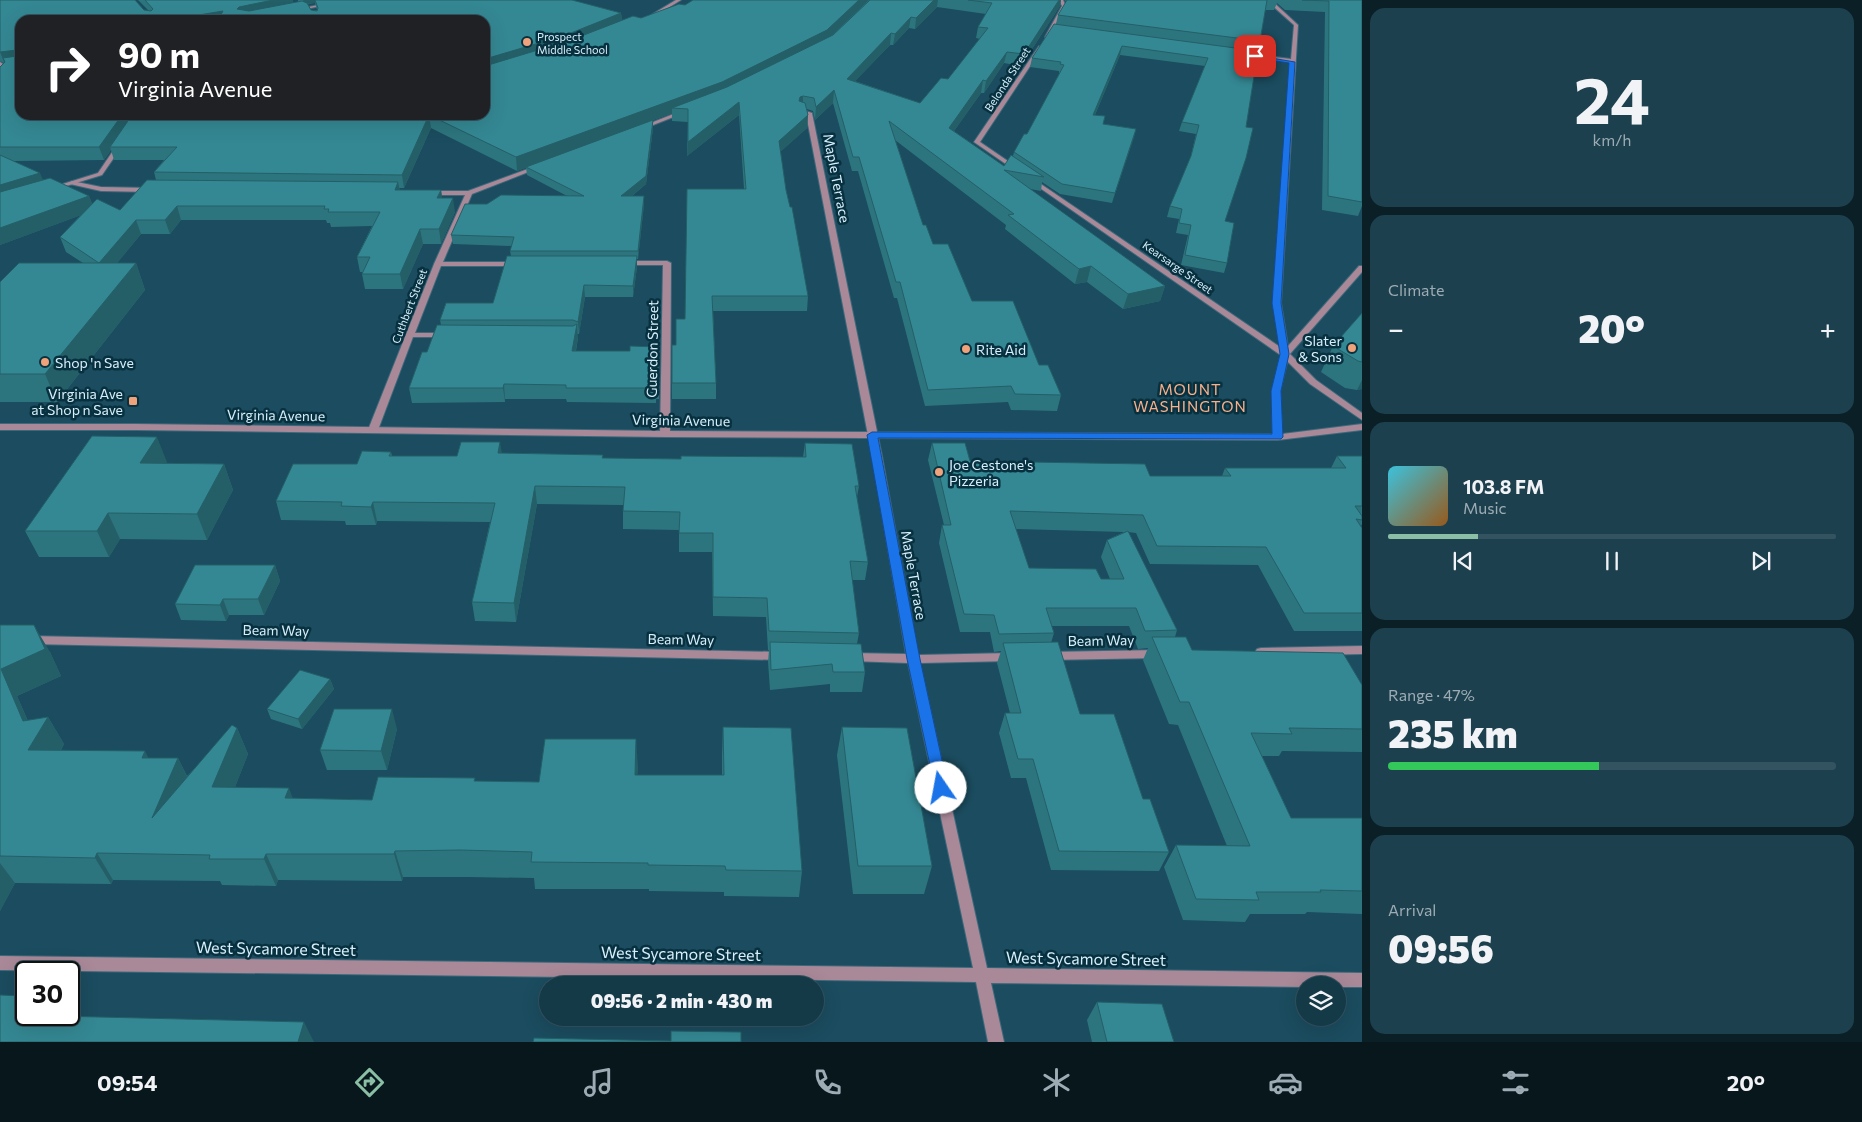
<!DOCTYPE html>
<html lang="en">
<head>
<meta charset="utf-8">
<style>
  :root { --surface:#143947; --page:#1d404e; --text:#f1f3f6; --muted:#9dacb4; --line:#335360; --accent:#8abfa5 }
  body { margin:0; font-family:Commissioner,sans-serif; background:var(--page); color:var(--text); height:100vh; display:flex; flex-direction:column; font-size:19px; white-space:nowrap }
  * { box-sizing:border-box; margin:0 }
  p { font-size:16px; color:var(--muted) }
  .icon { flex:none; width:28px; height:28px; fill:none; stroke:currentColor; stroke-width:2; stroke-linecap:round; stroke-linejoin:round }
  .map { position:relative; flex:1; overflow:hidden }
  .panel { display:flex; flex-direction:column; gap:8px; padding:8px; background:#0b1f27; width:500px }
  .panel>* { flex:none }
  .guide { position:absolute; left:15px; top:15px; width:475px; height:105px; border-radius:15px; box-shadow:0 5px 20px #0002,0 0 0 1px var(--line); background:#202124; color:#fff; overflow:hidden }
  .tools { position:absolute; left:1296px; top:976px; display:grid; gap:10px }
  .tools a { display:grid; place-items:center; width:50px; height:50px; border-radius:50%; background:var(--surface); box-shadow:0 5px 20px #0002,0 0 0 1px var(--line); font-size:25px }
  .speed { position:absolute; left:15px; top:961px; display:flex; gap:10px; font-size:25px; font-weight:700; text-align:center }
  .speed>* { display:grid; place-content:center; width:65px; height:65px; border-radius:50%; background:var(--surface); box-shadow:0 5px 20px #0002,0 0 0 1px var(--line); line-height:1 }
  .speed .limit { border:2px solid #111; border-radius:8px; background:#fff; color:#111 }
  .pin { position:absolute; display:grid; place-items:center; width:42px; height:42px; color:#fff; margin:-21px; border-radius:10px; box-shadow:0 2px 8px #0006 }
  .me { position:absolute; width:55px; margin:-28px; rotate:348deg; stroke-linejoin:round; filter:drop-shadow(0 0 4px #0008) }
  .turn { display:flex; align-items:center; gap:18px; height:105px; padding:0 20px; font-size:22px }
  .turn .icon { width:65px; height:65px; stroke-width:2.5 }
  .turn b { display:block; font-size:35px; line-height:42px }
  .big { font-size:38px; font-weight:800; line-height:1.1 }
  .panel .card { flex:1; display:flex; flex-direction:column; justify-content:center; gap:8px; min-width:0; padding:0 18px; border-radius:15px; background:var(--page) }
  .panel .dial { align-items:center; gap:0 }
  .dial b { font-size:65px; line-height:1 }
  .song { display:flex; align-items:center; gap:15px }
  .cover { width:60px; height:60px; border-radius:8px; background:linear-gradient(135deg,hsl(190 70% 55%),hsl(30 70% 35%)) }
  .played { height:5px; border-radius:2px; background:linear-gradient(90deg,var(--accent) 20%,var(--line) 20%) }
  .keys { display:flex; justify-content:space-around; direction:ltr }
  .heat { display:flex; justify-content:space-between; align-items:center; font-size:28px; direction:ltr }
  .charge { height:8px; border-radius:4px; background:linear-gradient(90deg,#34c759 47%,var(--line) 0) }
  .trip { position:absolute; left:539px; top:976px; width:285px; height:50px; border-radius:25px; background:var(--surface); box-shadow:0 5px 20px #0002,0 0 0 1px var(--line); font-weight:800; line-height:50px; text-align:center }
  .tabs { display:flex; height:80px; justify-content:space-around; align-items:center; background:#08171c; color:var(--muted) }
  .tabs .icon { width:35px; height:35px }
  .tabs .active { color:var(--accent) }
  .tabs b { font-size:22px; color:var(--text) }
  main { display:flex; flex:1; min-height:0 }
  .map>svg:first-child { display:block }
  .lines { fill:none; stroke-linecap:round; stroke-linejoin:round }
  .minor-casing { stroke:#3d697b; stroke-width:2 }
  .tertiary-casing { stroke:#3d697b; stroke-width:2 }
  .minor { fill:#a98898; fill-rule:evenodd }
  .tertiary { fill:#a98898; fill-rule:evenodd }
  .wall { fill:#2d757e; fill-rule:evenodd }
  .shaded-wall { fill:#245f67 }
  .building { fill:#348893; stroke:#245f67 }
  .route { fill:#1a73e8; stroke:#114b97 }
  .poi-dot { fill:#f0a27a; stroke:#083140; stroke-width:2 }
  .labels { text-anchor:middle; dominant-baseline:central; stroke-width:5; stroke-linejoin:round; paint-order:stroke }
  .far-poi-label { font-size:11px; fill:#d7effb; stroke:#083140; text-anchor:start }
  .far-street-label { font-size:11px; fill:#d7effb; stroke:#083140 }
  .street-label { font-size:14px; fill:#d7effb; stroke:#083140 }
  .poi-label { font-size:14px; fill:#d7effb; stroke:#083140; text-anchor:start }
  .neighbourhood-label { font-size:15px; letter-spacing:1px; fill:#f9b08a; stroke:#083140 }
  .near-street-label { font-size:16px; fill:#d7effb; stroke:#083140 }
</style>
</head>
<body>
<main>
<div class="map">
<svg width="1362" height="1042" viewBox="0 0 1362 1042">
  <rect width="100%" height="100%" fill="#1b4c5f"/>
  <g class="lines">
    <defs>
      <g id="minor">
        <path d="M342 0H351L296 11 294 10Z"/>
        <path d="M676 0H681L655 16 651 15Z"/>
        <path d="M1059 0H1063L1066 6 1049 36 1045 37 1062 6Z"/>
        <path d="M1266 0H1271L1298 25 1281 303 1289 353 1316 380 1362 413V420L1310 384 1282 356 1027 179 1032 178 1280 347 1273 303 1291 62 1240 55 1243 53 1291 59 1294 25Z"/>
        <path d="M1039 46 1042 48 980 142 1018 168 1019 169 1016 171 974 142Z"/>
        <path d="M0 62 3 64 8 74 0 81V76L2 74 0 69Z"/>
        <path d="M802 110 812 113 882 456 918 655 1011 653 1015 654 1017 657 1015 660 1011 661 920 663 987 968 1362 973V987H1338V985H1305V987L991 983 1004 1042H988L976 982 0 970V956L973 968 908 663 851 661 847 660 845 657 847 654 851 653 906 654 872 456 806 114 800 113V111Z"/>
        <path d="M681 111 686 112 643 129 638 128Z"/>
        <path d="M536 166 541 167 472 194 443 262H519L523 264 519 266H441L415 333H446L450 335 446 337H413L378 430 373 433 370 432 368 430 434 264 465 195H428L425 193 428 191H468Z"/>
        <path d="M72 181 101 187 151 188 154 190 151 192 101 191 70 184 69 183Z"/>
        <path d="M620 261H667L671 263 670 434 668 436H662L660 434 663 265H620Z"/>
        <path d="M31 636 781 652 785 653 787 656 785 659 781 660 31 644 27 643 25 640 27 637Z"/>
        <path d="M1362 646V654L1261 656 1257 655 1255 652 1257 649 1261 648Z"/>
        <path d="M1159 650 1163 651 1165 654 1163 657 1159 658 1048 660 1044 659 1042 656 1044 653 1048 652Z"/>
      </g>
      <g id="tertiary">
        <path d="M117 145 122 146 102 175 53 190 50 188 98 173Z"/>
        <path d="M1359 266H1362V272L1289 355 1280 391 1282 434 1362 424V430L1278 440 665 437 136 430H0V424H136L665 431 1273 434 1272 391 1281 354Z"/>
      </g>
    </defs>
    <use href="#minor" class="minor-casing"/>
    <use href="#tertiary" class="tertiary-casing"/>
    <use href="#minor" class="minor"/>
    <use href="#tertiary" class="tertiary"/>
  </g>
  <g class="wall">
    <path d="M0 0 148 10 138 0H293L292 3 298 2V0H572L621 13 622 21 641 18 685 5 870 0H1061L1060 6 1021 66 1004 63 984 93H981L954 131 1004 166 1013 156 1014 152 1027 134 1060 73H1059V71L1030 67 1032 58 1056 24 1058 15 1066 2 1065 0H1362V206L1358 216 1322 210 1325 12 1285 10 1277 3 1274 10H1265L1260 41 1257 51 1225 221 1227 263 1224 273 1181 265 1188 235 1176 233 1179 219 1167 217 1170 206 1190 160 1196 134 1179 131 1182 122 1205 66 1120 55 1095 115 1105 116 1103 124 1136 129 1112 203 1060 194 1042 182 1041 191 1030 189 1165 286 1160 301 1123 309 1087 282 1075 284 1005 229 1006 225 895 140 923 225 933 244 972 301 1039 365 1061 395 1057 411 1011 410 1008 402 925 406 897 298H894L858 171H852L833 103 815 120 813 111 807 109 808 115 807 128 780 152 786 190 808 296 807 311H713L716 383V399H672V345H676L685 319 744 189 739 115 687 156 688 122 672 121V113L517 171 431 128 404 188H399L400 190H441L442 198 455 212 441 244H423L403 289H365L362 274 363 272H360L357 257 372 226 331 227 330 223H327L326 220H181L170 234H141L117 263H136L145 290 57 402H0V282L83 263 66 252 60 237 81 215 0 245V67L4 63 0 61ZM315 3 317 10H311L308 4ZM937 7 986 14 978 27 976 38 980 39 948 79 920 103 855 81 890 45H893L909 28 915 29ZM20 20H485V115H20ZM111 150 114 160H164L154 172 156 180 120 210 92 204 89 196 43 180 13 161 104 160Z"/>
    <path d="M653 120V128L646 184 632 196H644V204L638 259H637V267L633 297H585L579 334H577L578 338 576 351 659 361V399H656V403L567 402 566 399H505V402L412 403 409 388 441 325 440 320 493 303 511 256 510 251 512 246 453 244 451 235 567 196 527 175 526 167Z"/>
    <path d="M1362 313V389L1357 390 1345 388 1321 372 1333 346Z"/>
    <path d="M805 443 859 486 857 497 868 562 865 580H852L859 633 857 644 865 672 862 692H830V684L770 690 768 662 769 650H768L766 617 713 616 712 552H679V530L623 529V505L537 504 516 622 475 621 472 602 490 522 377 521 376 525H346L345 521 281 520 276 501 357 464 391 452 392 456H457L502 453 603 455V458L681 459 803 457Z"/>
    <path d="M932 443 970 461 1150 476H1222L1225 468H1331L1337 456H1362V524L1361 526 1362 528V631H1294L1258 565 1150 564 1136 533 1128 532 1177 630 1175 637 1192 650 1362 685V752L1282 751 1279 756H1262L1291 818H1362V914L1307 912 1305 914H1250L1245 922 1183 920 1164 867 1176 845 1227 846 1178 725 1169 724 1143 660 1148 648 1138 649 1129 626H1051L1054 633 1051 643 1080 714 1143 799 1169 852 1159 871 1051 870 1026 778H1011L999 733 1005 713H1010L997 663 1001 651 994 652 990 632H960L939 543 942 525H944L928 460ZM1016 529 1124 532 1107 540 1101 557 1110 579H1101L1029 568Z"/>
    <path d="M167 462 166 463 224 464 233 490 207 540 120 539 109 557H39L25 531Z"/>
    <path d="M275 565 280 581 264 615H229L226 621 181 620 175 604Z"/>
    <path d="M0 625 50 652 61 676 17 696 28 721 48 717 64 744 61 750 149 758H178L187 776 237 728 248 754 235 787 293 798 372 800 475 778V781L539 782 638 766 637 775H722V754L723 727 802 871 799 897 724 896V892L649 891V889H535L534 878 467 877H403L402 881 278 880 276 886 222 885 220 881 113 880 111 884 15 883 0 911Z"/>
    <path d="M330 679 334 689 302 729 271 719 267 709Z"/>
    <path d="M842 727 932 866 924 894H853L837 755Z"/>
    <path d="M397 729 387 770H327L320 750Z"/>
    <path d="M1097 1002 1174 1042H1092L1087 1020Z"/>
  </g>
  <g class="shaded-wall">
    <path d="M273 0H293L292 7 242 18 237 9 239 7Z"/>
    <path d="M303 0H315V3L304 4Z"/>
    <path d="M859 0H869L826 41 683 108H672V113L517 171 516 157Z"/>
    <path d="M934 0H938L937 7 915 29 916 18Z"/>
    <path d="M1059 0H1061L1060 6 1021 66 1024 54Z"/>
    <path d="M223 11 225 20H168Z"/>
    <path d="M621 13 622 24 485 71V59Z"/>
    <path d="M911 17 909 28 893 45 895 34Z"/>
    <path d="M891 33 890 45 846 91 847 79Z"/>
    <path d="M1122 46 1120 55 1091 124 1093 115Z"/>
    <path d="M17 50 20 58 5 64 0 52Z"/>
    <path d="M1007 52 1004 63 984 93 986 81Z"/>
    <path d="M983 80 981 93 947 141 949 128Z"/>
    <path d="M834 90 833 103 815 120 816 107Z"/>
    <path d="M803 96V108L799 109 800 97Z"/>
    <path d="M739 102V115L687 156 688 142Z"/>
    <path d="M122 115H135L110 147 111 150 104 160 99 147Z"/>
    <path d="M429 115 431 128 404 188 402 175Z"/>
    <path d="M808 115 807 128 778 154 779 141Z"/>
    <path d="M653 120V128L646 184 622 204 621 196Z"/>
    <path d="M1136 129 1134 138 1112 203 1115 193Z"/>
    <path d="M40 173 46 187 0 201V185Z"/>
    <path d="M398 182 401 196 395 190Z"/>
    <path d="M441 190 443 204 437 198Z"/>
    <path d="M89 196 95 210 0 245V228Z"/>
    <path d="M644 196V204L638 259V251Z"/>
    <path d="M453 198 455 212 441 244 439 229Z"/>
    <path d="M177 206 181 220 170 234 165 220Z"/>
    <path d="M136 220 141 234 105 278 99 263Z"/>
    <path d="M420 229 423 244 403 289 400 274Z"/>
    <path d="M637 256V267L633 297V286Z"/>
    <path d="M136 263 145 290 57 402 45 374Z"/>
    <path d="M1091 266 1087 282 1075 284 1079 269Z"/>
    <path d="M584 285 585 297 579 334 578 322Z"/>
    <path d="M1165 286 1160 301 1123 309 1128 294Z"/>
    <path d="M577 324 578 338 573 365 572 351Z"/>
    <path d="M1362 380V389L1357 390Z"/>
    <path d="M504 384 505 399V402L503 388Z"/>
    <path d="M157 437 167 462 151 488 140 463Z"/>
    <path d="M500 442 503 460 498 453Z"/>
    <path d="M224 464 233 490 207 540 197 514Z"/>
    <path d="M535 486 537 504 516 622 514 603Z"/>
    <path d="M373 502 377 521 376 525 371 507Z"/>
    <path d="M108 513 120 539 109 557 97 531Z"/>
    <path d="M275 565 280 581 264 615 258 599Z"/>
    <path d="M223 599 229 615 226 621 220 605Z"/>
    <path d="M34 625 50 652 61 676 17 696 35 738 48 717 64 744 45 777 28 750 1 669Z"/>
    <path d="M330 679 334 689 302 729 298 719Z"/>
    <path d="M392 709 397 729 387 770 381 751Z"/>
    <path d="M237 728 248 754 225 813 212 787Z"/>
    <path d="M636 739 638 766 636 802 635 775Z"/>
    <path d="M145 751 159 778 142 758Z"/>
    <path d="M178 758 191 785 152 818Z"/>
    <path d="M289 788 299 815 285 798Z"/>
    <path d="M395 851 403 877 402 881 394 854Z"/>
    <path d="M97 853 113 880 111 884 95 858Z"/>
    <path d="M266 854 278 880 276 886 264 859Z"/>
    <path d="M0 863 15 883 0 911Z"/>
    <path d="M69 1000 87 1023 58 1016V1015H69Z"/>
    <path d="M304 1022 314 1042H298Z"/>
  </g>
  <g class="building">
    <path d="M0 0H135L144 10 151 11 153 9 145 0H273L239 7 237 9 249 11 302 1 307 3 311 10 317 11 318 8 315 0H572L621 13 566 35 485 59V20H218L223 11 168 20H20V115H122L99 147H0V67L5 62 3 58 17 56V50L0 52Z"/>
    <path d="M693 0H859L827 30 722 82 516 157 429 115 402 175 154 172 177 147H110L132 115H485V66L571 40 633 16 641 18 679 4 685 5Z"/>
    <path d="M870 0H934L916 18 911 17 895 34 891 33 847 79 920 103 941 78 948 79 988 28 978 27 992 3 968 0H1059L1024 54 1007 52 986 81 983 80 949 128 1004 166 1011 155 1044 177 1004 170 1165 286 1128 294 1091 266 1079 269 1008 215 1014 214 889 121 923 225H926L933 244H948L972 301H1013L1039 365H1048L1061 395 1015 394 1011 386 928 390 900 282H896L859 157H853L834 90 816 107 814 98 803 96 800 97 799 101 805 103 808 115 779 141 786 190 790 207H792L808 296H712L716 383H672V345H676V319H685L687 189H746L739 102 688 142V109L672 108 727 87 833 35Z"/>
    <path d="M1067 0H1267L1260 41 1058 15Z"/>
    <path d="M1302 0H1362V202L1328 196 1329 1Z"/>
    <path d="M1054 24 1258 51 1246 127 1253 128 1246 158 1225 221 1234 223 1227 263 1185 255 1191 225 1179 223 1182 209 1170 206 1191 156 1199 125 1182 122 1208 58 1122 46 1093 115 1105 116 1103 124 1136 129 1115 193 1062 184 1014 152 1024 134H1027L1064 65 1060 64 1061 62 1032 58Z"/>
    <path d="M653 120 646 176 621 196H644L638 251H510L514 237 451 235 465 204H487L501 195 584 196 526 167Z"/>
    <path d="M0 155 40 173 0 185Z"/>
    <path d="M50 178 89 196 0 228V192Z"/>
    <path d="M147 180 398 182 395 190H441L437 198H453L439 229H420L400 274H362L370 257H357L380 212H328L329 209H324L325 206H177L165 220H136L99 263 60 237 97 199 120 210Z"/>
    <path d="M507 256H637L633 286 584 285 578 322 573 320H440L446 303H493Z"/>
    <path d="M19 263H136L45 374H0V282Z"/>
    <path d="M1362 313V362L1358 361 1333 346Z"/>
    <path d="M577 324 572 351H630V346L659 347 658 385H656L655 388H566V385L504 384 503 388H409L422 352H427L437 325 573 326Z"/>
    <path d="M92 436 157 437 140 463 224 464 197 514 108 513 97 531H25Z"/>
    <path d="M461 442H500L498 453 603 455 602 458 681 459V456L806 457 805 443 852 444 859 486H855L868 562 850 561 859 633 769 631 767 598 713 597V533H679L680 512 623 511 625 487 535 486 514 603 472 602 495 503 373 502 371 507 341 506 342 502 276 501 293 464H357L362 451 391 452 389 456H457Z"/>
    <path d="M932 443H965L970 461 1145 464 1150 476H1231L1225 468H1346L1337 456H1362V506H1355L1362 516V520L1356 519 1362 528V613H1304L1266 547 1157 546 1143 515 1010 511 1029 568 1096 569 1101 579H1124L1107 540 1128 531 1177 630 1145 631 1136 608H1046L1054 633 999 634 994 615 964 614 942 525H951Z"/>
    <path d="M195 565H275L258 599H223L220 605 175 604Z"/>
    <path d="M0 625H34L45 649 1 669 23 721 48 717 28 750 145 751 142 758H178L152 818 232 725 237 728 212 787 289 788 285 798 372 800 378 777 475 778 474 781 539 782 545 739H636L635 775H724L723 727 791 728 802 871 726 870 725 866 648 865V863L531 862 532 852 460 850 395 851 394 854H266L264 859H209L210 855 97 853 95 858 0 856Z"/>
    <path d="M1152 637H1186L1192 650 1343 653 1362 685V729L1289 728 1292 734 1251 733 1291 818H1362V891L1320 890 1321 892H1256L1259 900 1196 899 1176 845 1250 846 1189 702H1180Z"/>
    <path d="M770 642 861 644 865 672H833L832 664 771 670Z"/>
    <path d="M1058 642 1080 714H1114L1143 799H1150L1169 852 1059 851 1033 759H1018L1005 713H1021L1003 643Z"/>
    <path d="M300 670 330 679 298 719 267 709Z"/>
    <path d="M334 709H392L381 751 320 750Z"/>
    <path d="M842 727 907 728 932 866H858Z"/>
    <path d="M0 995 26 996V1015H58V1016L304 1022 298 1042H0Z"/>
    <path d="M1097 1002 1162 1004 1174 1042H1107Z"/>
    <path d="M671 1031 741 1032V1042H533L534 1038 671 1041Z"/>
  </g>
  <path class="route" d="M1253 55 1295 62 1281 303 1289 354 1281 391 1283 437 1281 439 878 438 920 659 948 788 946 793 941 795 936 793 907 659 867 435 872 432 1272 434 1271 391 1280 354 1272 303 1289 63 1255 58Z"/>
  <g class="poi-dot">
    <circle cx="527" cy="42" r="5"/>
    <circle cx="1352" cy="348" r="5"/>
    <circle cx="966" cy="349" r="5"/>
    <circle cx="45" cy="362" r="5"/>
    <rect x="128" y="396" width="10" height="10" rx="2.5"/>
    <circle cx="939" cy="472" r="5"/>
  </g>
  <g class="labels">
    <g class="far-poi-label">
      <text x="537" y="36">Prospect<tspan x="537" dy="13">Middle School</tspan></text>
    </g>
    <g class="far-street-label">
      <text transform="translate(1007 79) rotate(-57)">Belonda Street</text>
      <text transform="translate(1178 267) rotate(35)">Kearsarge Street</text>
      <text transform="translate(409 306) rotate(-69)">Cuthbert Street</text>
    </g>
    <g class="street-label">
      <text transform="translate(837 178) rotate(79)">Maple Terrace</text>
      <text transform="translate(652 349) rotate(-89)">Guerdon Street</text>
      <text transform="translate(276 415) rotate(1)">Virginia Avenue</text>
      <text transform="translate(681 420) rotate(1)">Virginia Avenue</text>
      <text transform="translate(914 575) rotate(80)">Maple Terrace</text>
      <text transform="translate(276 630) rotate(1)">Beam Way</text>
      <text transform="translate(681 639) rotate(1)">Beam Way</text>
      <text transform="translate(1101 640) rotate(-1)">Beam Way</text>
    </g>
    <g class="poi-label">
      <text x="1342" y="340" text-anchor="end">Slater<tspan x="1342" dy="16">&amp; Sons</tspan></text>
      <text x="976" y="349">Rite Aid</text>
      <text x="55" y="362">Shop 'n Save</text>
      <text x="123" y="393" text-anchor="end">Virginia Ave<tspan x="123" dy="16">at Shop n Save</tspan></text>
      <text x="949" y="464">Joe Cestone's<tspan x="949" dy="16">Pizzeria</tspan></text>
    </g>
    <g class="neighbourhood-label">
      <text x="1190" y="389">MOUNT<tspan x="1190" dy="17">WASHINGTON</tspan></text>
    </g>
    <g class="near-street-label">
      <text transform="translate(276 948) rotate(1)">West Sycamore Street</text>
      <text transform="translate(681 953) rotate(1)">West Sycamore Street</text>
      <text transform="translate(1086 958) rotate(1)">West Sycamore Street</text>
    </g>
  </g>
</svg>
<div class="tools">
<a><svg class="icon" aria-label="layers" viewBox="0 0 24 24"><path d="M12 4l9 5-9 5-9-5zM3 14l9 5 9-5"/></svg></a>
</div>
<div class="speed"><div class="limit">30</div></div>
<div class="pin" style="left:1255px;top:56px;background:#d93025"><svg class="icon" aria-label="arrive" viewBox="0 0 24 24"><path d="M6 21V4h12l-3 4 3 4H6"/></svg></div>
<svg class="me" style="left:941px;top:788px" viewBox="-20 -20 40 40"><circle r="19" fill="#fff"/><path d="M0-13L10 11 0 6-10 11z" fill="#1a73e8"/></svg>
<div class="trip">09:56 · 2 min · 430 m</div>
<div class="guide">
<div class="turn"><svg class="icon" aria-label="right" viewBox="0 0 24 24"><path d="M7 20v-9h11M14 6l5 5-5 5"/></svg><div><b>90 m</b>Virginia Avenue</div></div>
</div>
</div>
<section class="panel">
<div class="card dial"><b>24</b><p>km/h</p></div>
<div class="card"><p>Climate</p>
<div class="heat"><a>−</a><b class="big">20°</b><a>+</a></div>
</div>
<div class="card">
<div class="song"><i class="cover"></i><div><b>103.8 FM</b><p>Music</p></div></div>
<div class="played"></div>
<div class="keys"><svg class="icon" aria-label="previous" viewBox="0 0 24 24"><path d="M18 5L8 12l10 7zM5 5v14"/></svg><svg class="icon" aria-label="pause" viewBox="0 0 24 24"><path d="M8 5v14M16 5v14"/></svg><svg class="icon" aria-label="next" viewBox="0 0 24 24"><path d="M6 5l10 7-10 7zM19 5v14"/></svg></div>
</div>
<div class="card"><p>Range · 47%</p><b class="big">235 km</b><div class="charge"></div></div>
<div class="card"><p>Arrival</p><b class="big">09:56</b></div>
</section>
</main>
<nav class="tabs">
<b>09:54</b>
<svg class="icon active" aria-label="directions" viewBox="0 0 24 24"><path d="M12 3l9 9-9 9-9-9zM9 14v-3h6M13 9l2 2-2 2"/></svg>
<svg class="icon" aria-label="music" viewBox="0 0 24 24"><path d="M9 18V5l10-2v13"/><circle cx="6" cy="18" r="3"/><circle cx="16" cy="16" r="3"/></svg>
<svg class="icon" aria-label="phone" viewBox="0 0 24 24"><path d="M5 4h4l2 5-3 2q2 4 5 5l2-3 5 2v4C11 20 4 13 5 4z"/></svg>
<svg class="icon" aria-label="climate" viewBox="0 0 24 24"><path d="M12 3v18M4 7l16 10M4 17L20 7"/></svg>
<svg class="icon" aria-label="car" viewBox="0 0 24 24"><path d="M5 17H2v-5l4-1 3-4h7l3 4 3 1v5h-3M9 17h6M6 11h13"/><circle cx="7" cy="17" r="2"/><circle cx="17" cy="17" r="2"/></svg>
<svg class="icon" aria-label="filters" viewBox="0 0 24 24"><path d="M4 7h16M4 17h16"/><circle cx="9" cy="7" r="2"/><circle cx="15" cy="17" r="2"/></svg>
<b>20°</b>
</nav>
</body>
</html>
